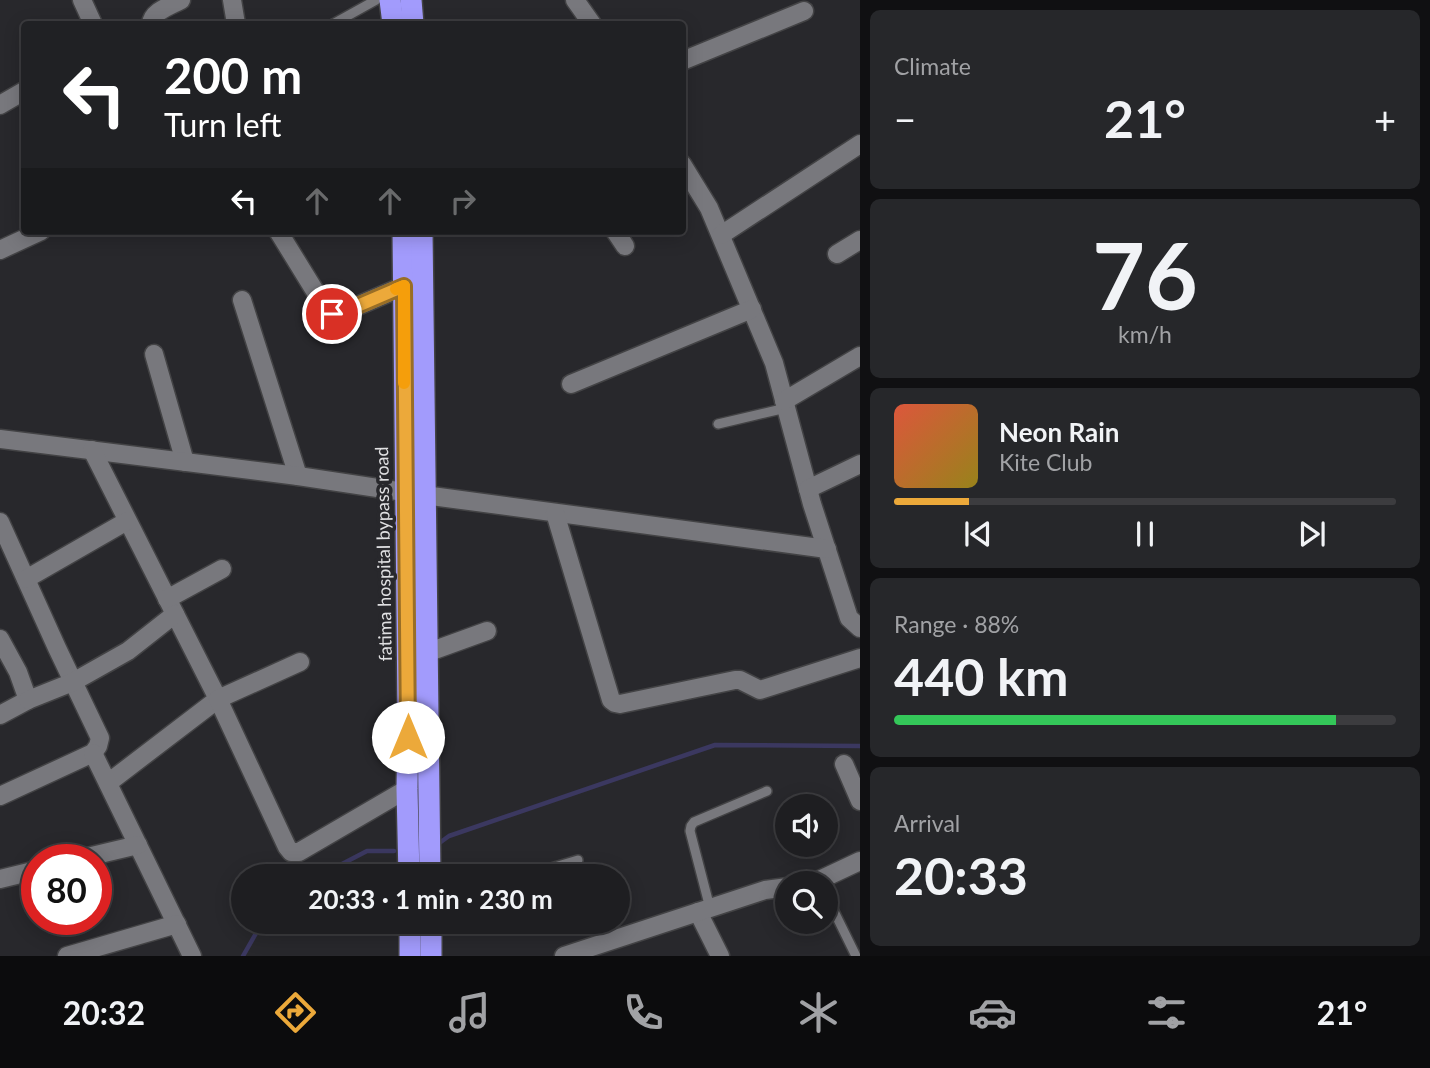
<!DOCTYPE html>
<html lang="en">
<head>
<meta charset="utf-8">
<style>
  :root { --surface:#1e1e21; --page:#26272a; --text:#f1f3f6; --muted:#a1a2a5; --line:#3c3c3f; --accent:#eca93a }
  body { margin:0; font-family:Lato,sans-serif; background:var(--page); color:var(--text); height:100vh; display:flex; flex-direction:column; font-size:26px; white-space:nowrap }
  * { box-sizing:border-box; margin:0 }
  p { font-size:23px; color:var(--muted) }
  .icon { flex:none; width:38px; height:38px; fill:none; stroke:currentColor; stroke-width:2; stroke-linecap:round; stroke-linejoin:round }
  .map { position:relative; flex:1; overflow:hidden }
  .drawer { display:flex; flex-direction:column; gap:10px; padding:10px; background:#101012; width:570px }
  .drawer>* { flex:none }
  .guide { position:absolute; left:21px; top:21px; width:665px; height:214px; border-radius:7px; box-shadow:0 4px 18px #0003,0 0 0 2px var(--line); background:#202124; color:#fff; overflow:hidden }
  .fabs { position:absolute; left:775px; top:794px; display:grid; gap:14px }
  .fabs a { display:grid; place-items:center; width:63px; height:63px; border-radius:50%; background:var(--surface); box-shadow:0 4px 18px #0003,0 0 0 2px var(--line); font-size:35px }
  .speed { position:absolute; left:21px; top:844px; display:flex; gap:14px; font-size:35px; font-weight:700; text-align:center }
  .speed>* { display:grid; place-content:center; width:91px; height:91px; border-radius:50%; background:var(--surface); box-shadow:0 4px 18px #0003,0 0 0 2px var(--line); line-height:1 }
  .speed .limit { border:10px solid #d22; background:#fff; color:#111 }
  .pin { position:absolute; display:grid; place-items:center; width:60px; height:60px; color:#fff; margin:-30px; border:4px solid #fff; border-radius:50%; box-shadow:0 2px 7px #0007 }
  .me { position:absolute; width:77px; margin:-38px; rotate:0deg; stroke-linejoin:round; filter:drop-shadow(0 0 5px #0008) }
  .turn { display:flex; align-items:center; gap:24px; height:147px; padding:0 28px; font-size:32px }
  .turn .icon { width:91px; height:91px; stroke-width:2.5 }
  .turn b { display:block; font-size:49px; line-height:60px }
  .lanes { display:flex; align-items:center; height:66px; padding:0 28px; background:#0003; justify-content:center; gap:35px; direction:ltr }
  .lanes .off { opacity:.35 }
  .big { font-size:52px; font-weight:700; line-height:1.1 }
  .drawer .card { flex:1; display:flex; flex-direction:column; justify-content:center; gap:10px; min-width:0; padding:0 24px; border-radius:10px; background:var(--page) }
  .drawer .dial { align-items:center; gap:0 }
  .dial b { font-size:91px; line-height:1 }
  .song { display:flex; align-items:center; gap:21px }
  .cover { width:84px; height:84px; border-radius:10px; background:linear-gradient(135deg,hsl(10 70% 55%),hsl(50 70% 35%)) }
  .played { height:7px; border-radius:4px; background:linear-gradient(90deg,var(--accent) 15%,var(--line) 15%) }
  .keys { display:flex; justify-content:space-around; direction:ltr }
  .heat { display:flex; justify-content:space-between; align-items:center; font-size:38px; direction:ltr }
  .charge { height:10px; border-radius:5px; background:linear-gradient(90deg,#34c759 88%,var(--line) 0) }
  .trip { position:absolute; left:231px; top:864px; width:399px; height:70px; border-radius:35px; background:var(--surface); box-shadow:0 4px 18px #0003,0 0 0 2px var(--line); font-weight:700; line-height:70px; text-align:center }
  .tab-bar { display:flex; height:112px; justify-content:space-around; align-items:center; background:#0c0c0d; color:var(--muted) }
  .tab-bar .icon { width:49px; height:49px }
  .tab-bar .active { color:var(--accent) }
  .tab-bar b { font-size:32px; color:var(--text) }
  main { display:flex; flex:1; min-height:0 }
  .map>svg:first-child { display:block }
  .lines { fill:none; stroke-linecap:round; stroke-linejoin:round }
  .stream { stroke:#3b3860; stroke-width:4.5 }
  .lane-casing { stroke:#434345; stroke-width:12 }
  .street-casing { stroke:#434345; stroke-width:21 }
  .highway-casing { stroke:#434345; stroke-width:24 }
  .lane { stroke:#78787d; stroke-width:9 }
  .street { stroke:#78787d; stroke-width:18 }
  .highway { stroke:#a29bfc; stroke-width:21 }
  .route-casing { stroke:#996e26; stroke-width:18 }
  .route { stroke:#eca93a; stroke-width:12 }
  .slow { stroke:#f59e0b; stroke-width:12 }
  .labels { text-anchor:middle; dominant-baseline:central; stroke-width:7; stroke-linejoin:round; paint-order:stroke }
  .street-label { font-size:18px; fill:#e0e0e2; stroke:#28282c }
</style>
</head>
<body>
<main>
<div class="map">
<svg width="860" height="956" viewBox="0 0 860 956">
  <rect width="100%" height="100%" fill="#28282c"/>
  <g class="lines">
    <g class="stream">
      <path d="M438 844 449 836 715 745 860 746"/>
      <path d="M317 877 367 851H394"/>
      <path d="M243 956 255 935 265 922"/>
    </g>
    <defs>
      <g id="lane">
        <path d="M333 24 376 0"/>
        <path d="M718 424 786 408"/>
        <path d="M521 877 578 860"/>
        <path d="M826 895 856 956"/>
        <path d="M710 908 690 831 691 826 694 822 767 791"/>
      </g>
      <g id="street">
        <path d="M82 0 93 24"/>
        <path d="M232 0 236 24"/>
        <path d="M575 0 592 24"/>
        <path d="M151 24C152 11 170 6 181 0"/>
        <path d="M682 61 804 11"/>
        <path d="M0 105 24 91"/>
        <path d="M682 164 709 208 774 363 812 504 849 618 860 628"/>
        <path d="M278 231 326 309 332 314 341 313 404 286"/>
        <path d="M615 231 625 246"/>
        <path d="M721 235 860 144"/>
        <path d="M0 250 41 231"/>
        <path d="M837 254 860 240"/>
        <path d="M242 300 298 476"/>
        <path d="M154 354 185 462"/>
        <path d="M571 384 752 309"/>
        <path d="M784 401 860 356"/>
        <path d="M0 439 298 476 424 495 827 549"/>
        <path d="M92 450 218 699 108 783"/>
        <path d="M808 489 860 464"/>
        <path d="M555 513 611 700 615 703 620 704 735 680H740L760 690 860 658"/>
        <path d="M0 522 57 648 100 738 98 746 93 753 0 796"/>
        <path d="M26 579 127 521"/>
        <path d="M167 599 222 569"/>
        <path d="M0 639 18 672 28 700 0 715"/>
        <path d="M429 652 487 631"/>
        <path d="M300 662 218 699 287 847 291 852H299L407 789"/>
        <path d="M28 700 73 682 128 651 175 614"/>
        <path d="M93 753 192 956"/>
        <path d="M844 764 860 801"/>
        <path d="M79 859 138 845"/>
        <path d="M0 879 37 870"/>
        <path d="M811 884 860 861"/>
        <path d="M698 912 720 956"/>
        <path d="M67 956 177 924"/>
        <path d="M564 956 765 890 788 887"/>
      </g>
      <g id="highway">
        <path d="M390 0 393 24"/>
        <path d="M411 0 413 24"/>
        <path d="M403 231 408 711 407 789 409 877"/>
        <path d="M422 231C424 446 429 661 430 877"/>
        <path d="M410 922V956"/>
        <path d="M431 922V956"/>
      </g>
    </defs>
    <use href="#lane" class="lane-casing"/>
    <use href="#street" class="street-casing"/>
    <use href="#highway" class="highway-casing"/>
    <use href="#lane" class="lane"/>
    <use href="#street" class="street"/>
    <use href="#highway" class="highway"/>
  </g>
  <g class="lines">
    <defs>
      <path id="route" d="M332 314 341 313 404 286 408 737"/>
    </defs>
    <use href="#route" class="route-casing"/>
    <use href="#route" class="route"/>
    <path class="slow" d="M396 289 404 286V383"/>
  </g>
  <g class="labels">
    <g class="street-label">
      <text transform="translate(383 554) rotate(-91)">fatima hospital bypass road</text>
    </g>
  </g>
</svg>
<div class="fabs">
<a><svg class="icon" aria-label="sound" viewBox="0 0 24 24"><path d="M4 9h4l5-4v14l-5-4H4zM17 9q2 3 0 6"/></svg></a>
<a><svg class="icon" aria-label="search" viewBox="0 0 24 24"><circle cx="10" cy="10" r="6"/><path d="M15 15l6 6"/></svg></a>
</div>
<div class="speed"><div class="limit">80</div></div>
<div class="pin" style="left:332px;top:314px;background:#d93025"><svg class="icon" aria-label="arrive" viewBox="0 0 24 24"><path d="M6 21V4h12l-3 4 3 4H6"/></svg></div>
<svg class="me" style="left:408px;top:737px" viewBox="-20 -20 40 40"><circle r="19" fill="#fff"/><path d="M0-13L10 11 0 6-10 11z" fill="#eca93a"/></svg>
<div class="trip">20:33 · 1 min · 230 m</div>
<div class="guide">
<div class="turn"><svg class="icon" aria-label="left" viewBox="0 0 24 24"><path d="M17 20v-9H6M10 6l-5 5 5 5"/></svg><div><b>200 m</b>Turn left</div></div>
<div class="lanes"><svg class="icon" aria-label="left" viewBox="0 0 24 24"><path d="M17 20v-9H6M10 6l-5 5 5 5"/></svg><svg class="icon off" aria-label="ahead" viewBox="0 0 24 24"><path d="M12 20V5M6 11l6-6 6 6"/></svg><svg class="icon off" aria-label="ahead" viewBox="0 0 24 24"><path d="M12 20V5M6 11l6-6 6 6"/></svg><svg class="icon off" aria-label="right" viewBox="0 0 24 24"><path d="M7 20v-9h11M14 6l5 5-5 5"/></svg></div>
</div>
</div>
<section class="drawer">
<div class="card"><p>Climate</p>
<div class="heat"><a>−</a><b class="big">21°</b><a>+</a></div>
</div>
<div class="card dial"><b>76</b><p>km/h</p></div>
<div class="card">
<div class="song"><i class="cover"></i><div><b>Neon Rain</b><p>Kite Club</p></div></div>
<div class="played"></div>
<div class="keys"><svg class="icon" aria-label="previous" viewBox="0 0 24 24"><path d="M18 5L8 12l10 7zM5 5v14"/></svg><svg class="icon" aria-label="pause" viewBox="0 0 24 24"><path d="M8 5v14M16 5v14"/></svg><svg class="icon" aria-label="next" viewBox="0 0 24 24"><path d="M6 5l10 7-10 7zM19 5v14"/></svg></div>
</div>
<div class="card"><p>Range · 88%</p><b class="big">440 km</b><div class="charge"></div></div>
<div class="card"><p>Arrival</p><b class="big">20:33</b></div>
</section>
</main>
<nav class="tab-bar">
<b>20:32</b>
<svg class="icon active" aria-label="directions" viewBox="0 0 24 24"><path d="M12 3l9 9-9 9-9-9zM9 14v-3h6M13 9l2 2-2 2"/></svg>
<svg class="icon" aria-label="music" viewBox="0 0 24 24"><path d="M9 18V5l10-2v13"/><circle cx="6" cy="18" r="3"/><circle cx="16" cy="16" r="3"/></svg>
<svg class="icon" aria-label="phone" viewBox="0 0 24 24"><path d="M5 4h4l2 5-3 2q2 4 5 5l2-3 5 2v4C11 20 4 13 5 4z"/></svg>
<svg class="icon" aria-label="climate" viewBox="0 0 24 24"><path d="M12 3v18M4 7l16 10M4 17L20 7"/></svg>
<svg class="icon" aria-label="car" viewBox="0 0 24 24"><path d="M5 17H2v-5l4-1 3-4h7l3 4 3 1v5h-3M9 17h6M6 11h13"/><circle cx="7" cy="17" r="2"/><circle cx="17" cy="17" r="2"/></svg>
<svg class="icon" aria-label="filters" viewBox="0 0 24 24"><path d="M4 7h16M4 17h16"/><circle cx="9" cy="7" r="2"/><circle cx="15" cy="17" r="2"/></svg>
<b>21°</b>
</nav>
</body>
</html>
